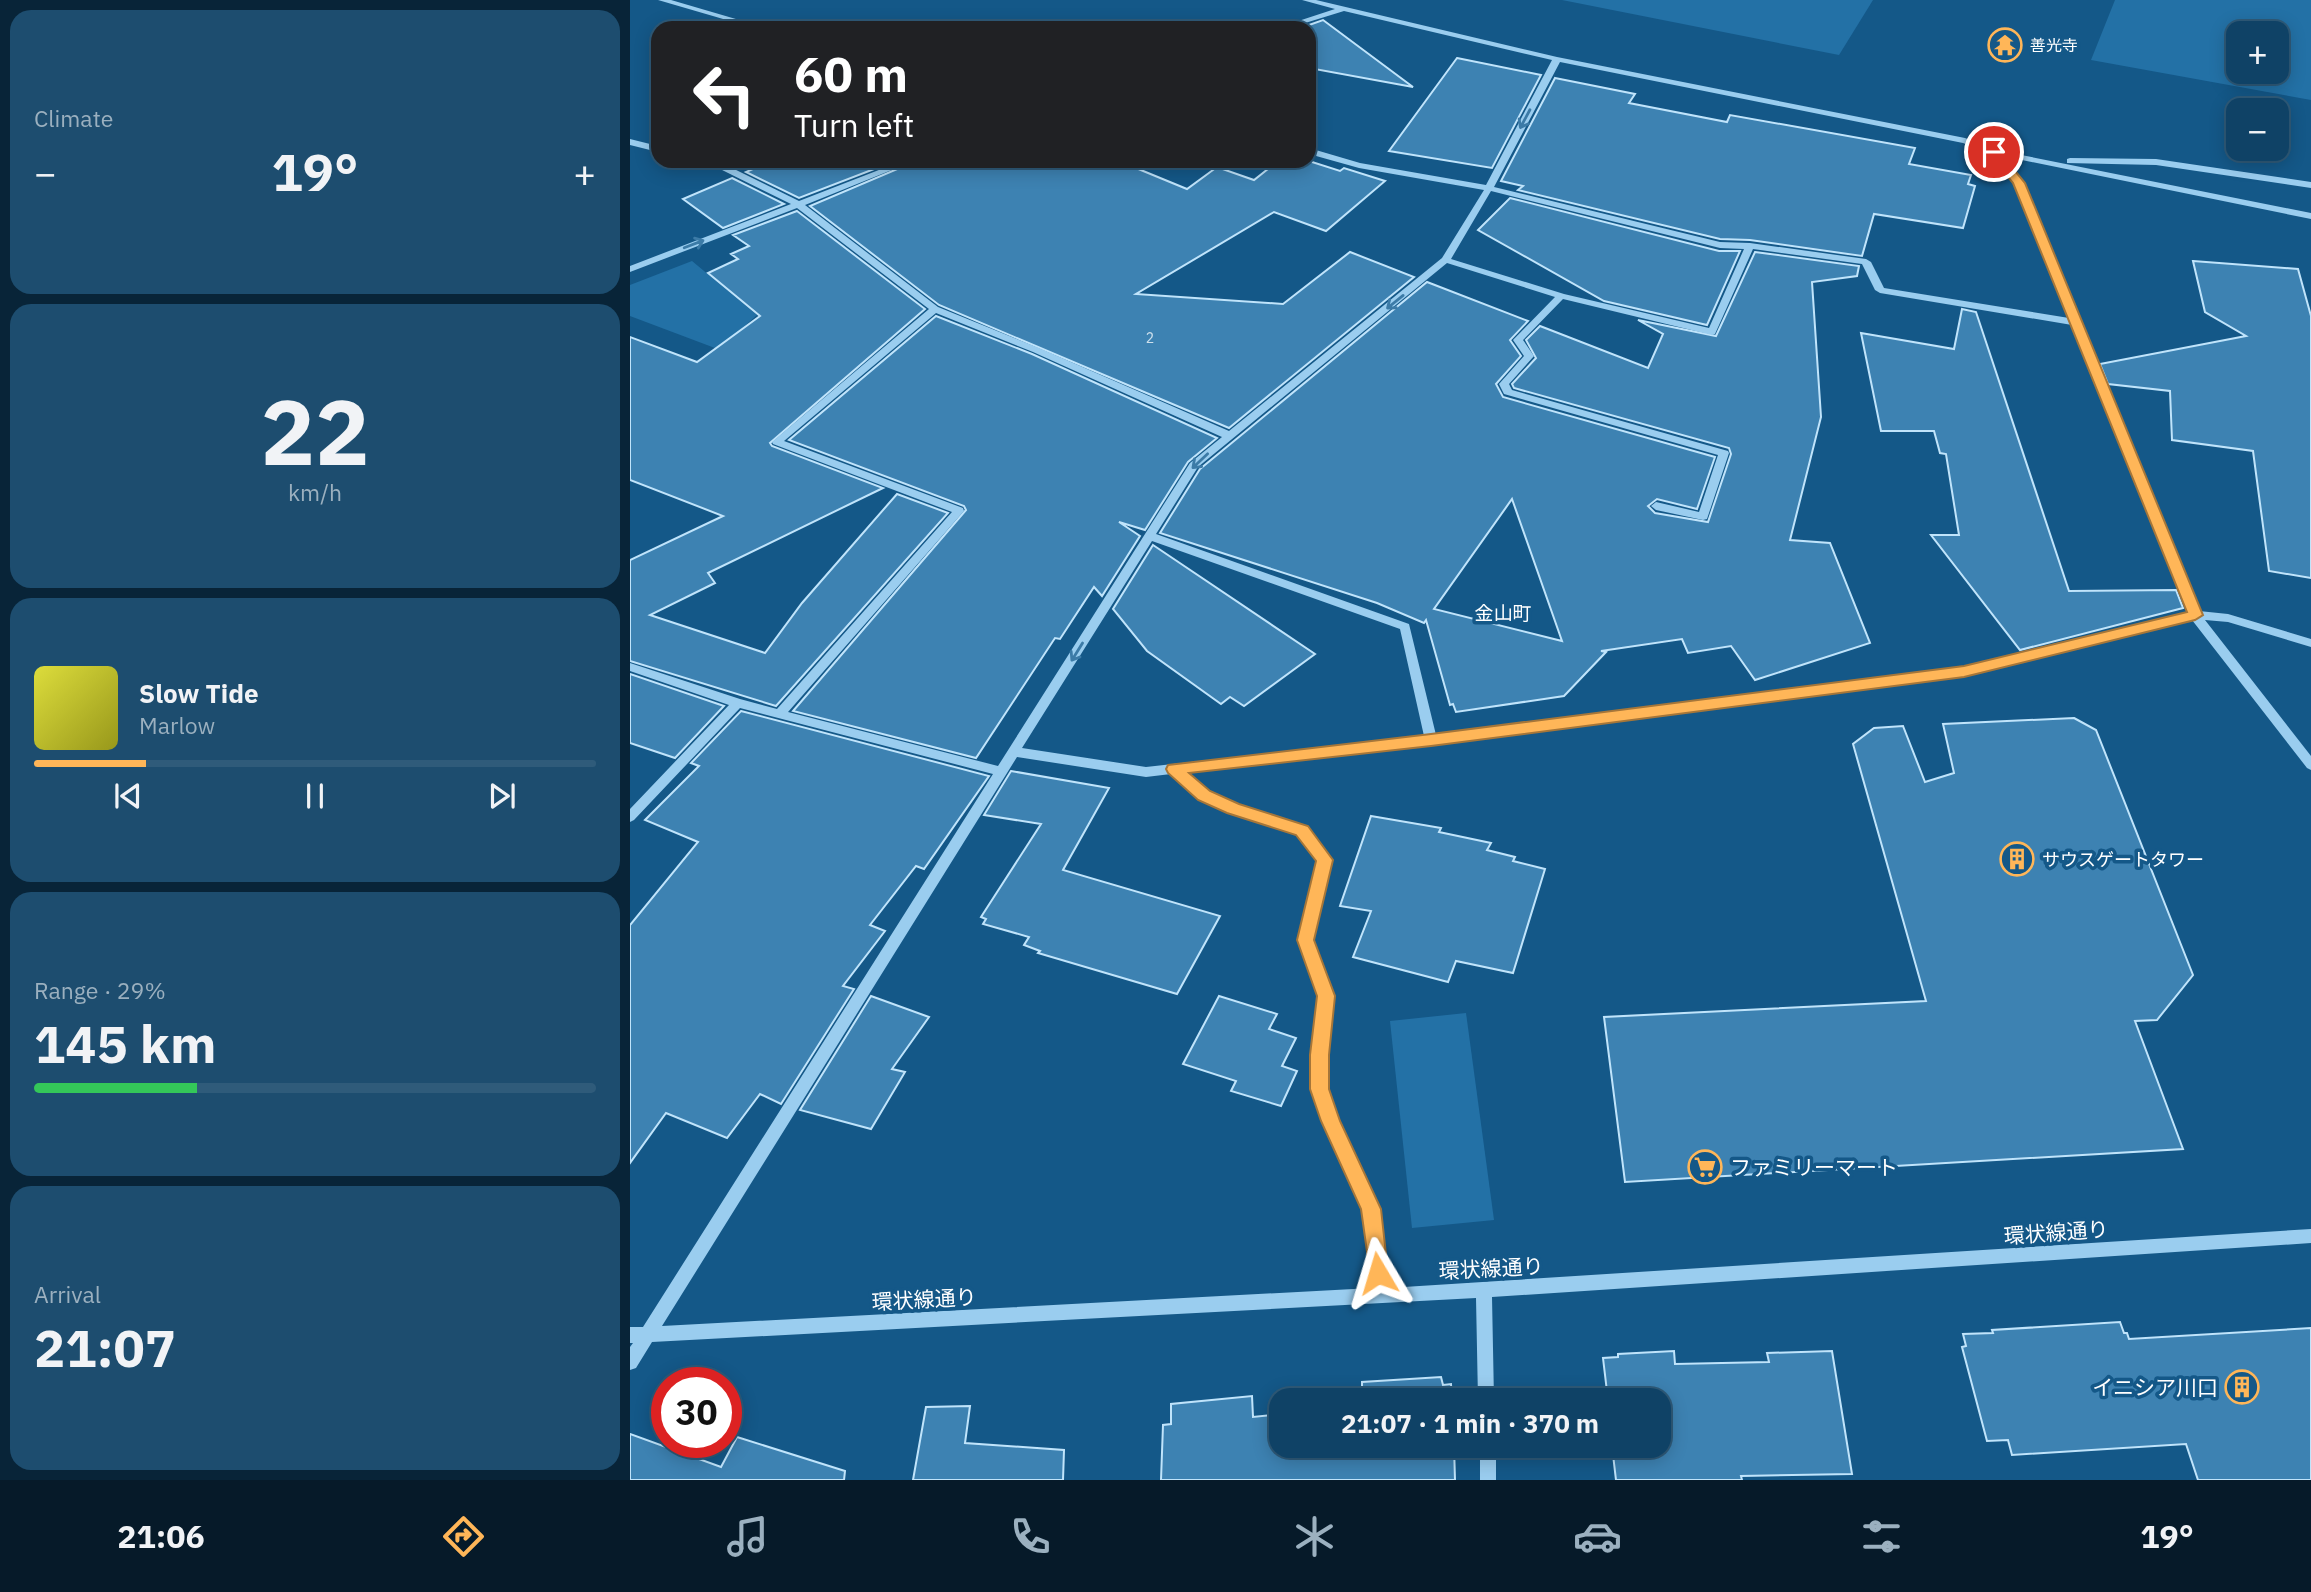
<!DOCTYPE html>
<html lang="en">
<head>
<meta charset="utf-8">
<style>
  :root { --surface:#0f4266; --page:#1d4d6f; --text:#f1f3f6; --muted:#9bb0bf; --line:#2f5b7a; --accent:#ffb658 }
  body { margin:0; font-family:"IBM Plex Sans","Noto Sans JP",sans-serif; background:var(--page); color:var(--text); height:100vh; display:flex; flex-direction:column; font-size:26px; white-space:nowrap }
  * { box-sizing:border-box; margin:0 }
  p { font-size:23px; color:var(--muted) }
  .icon { flex:none; width:38px; height:38px; fill:none; stroke:currentColor; stroke-width:2; stroke-linecap:round; stroke-linejoin:round }
  .map { position:relative; flex:1; overflow:hidden }
  .sheet { display:flex; flex-direction:column; gap:10px; padding:10px; background:#082438; width:630px }
  .sheet>* { flex:none }
  .guide { position:absolute; left:21px; top:21px; width:665px; height:147px; border-radius:21px; box-shadow:0 4px 18px #0003,0 0 0 2px var(--line); background:#202124; color:#fff; overflow:hidden }
  .controls { position:absolute; left:1596px; top:21px; display:grid; gap:14px }
  .controls a { display:grid; place-items:center; width:63px; height:63px; border-radius:14px; background:var(--surface); box-shadow:0 4px 18px #0003,0 0 0 2px var(--line); font-size:35px }
  .speed { position:absolute; left:21px; top:1367px; display:flex; gap:14px; font-size:35px; font-weight:700; text-align:center }
  .speed>* { display:grid; place-content:center; width:91px; height:91px; border-radius:50%; background:var(--surface); box-shadow:0 4px 18px #0003,0 0 0 2px var(--line); line-height:1 }
  .speed .limit { border:10px solid #d22; background:#fff; color:#111 }
  .pin { position:absolute; display:grid; place-items:center; width:60px; height:60px; color:#fff; margin:-30px; border:4px solid #fff; border-radius:50%; box-shadow:0 2px 7px #0007 }
  .me { position:absolute; width:77px; margin:-38px; rotate:353deg; stroke-linejoin:round; filter:drop-shadow(0 0 5px #0008) }
  .turn { display:flex; align-items:center; gap:24px; height:147px; padding:0 28px; font-size:32px }
  .turn .icon { width:91px; height:91px; stroke-width:2.5 }
  .turn b { display:block; font-size:49px; line-height:60px }
  .big { font-size:52px; font-weight:700; line-height:1.1 }
  .sheet .card { flex:1; display:flex; flex-direction:column; justify-content:center; gap:10px; min-width:0; padding:0 24px; border-radius:21px; background:var(--page) }
  .sheet .dial { align-items:center; gap:0 }
  .dial b { font-size:91px; line-height:1 }
  .song { display:flex; align-items:center; gap:21px }
  .cover { width:84px; height:84px; border-radius:10px; background:linear-gradient(135deg,hsl(60 70% 55%),hsl(60 70% 35%)) }
  .played { height:7px; border-radius:4px; background:linear-gradient(90deg,var(--accent) 20%,var(--line) 20%) }
  .keys { display:flex; justify-content:space-around; direction:ltr }
  .heat { display:flex; justify-content:space-between; align-items:center; font-size:38px; direction:ltr }
  .charge { height:10px; border-radius:5px; background:linear-gradient(90deg,#34c759 29%,var(--line) 0) }
  .trip { position:absolute; left:639px; top:1388px; width:402px; height:70px; border-radius:21px; background:var(--surface); box-shadow:0 4px 18px #0003,0 0 0 2px var(--line); font-weight:700; line-height:70px; text-align:center }
  .tabs { display:flex; height:112px; justify-content:space-around; align-items:center; background:#061a29; color:var(--muted) }
  .tabs .icon { width:49px; height:49px }
  .tabs .active { color:var(--accent) }
  .tabs b { font-size:32px; color:var(--text) }
  main { display:flex; flex:1; min-height:0 }
  .map>svg:first-child { display:block }
  .green { fill:#2371a6; fill-rule:evenodd }
  .building { fill:#3d82b2; stroke:#c0e4fb; stroke-width:2; fill-rule:evenodd }
  .lines { fill:none; stroke-linecap:round; stroke-linejoin:round }
  .minor { fill:#9acdef; fill-rule:evenodd }
  .oneway { stroke:#3c7ba7 }
  .route { fill:#ffb658; stroke:#a67639; stroke-width:2 }
  .labels { text-anchor:middle; dominant-baseline:central; stroke-width:7; stroke-linejoin:round; paint-order:stroke }
  .number-label { font-size:14px; fill:#cee0ec }
  .far-poi-label { font-size:16px; fill:#fff; stroke:#145888; text-anchor:start }
  .poi-label { font-size:18px; fill:#fff; stroke:#145888; text-anchor:start }
  .neighbourhood-label { font-size:19px; fill:#fff; stroke:#145888 }
  .near-poi-label { font-size:21px; fill:#fff; stroke:#145888; text-anchor:start }
  .near-street-label { font-size:21px; fill:#fff; stroke:#145888 }
</style>
</head>
<body>
<main>
<section class="sheet">
<div class="card"><p>Climate</p>
<div class="heat"><a>−</a><b class="big">19°</b><a>+</a></div>
</div>
<div class="card dial"><b>22</b><p>km/h</p></div>
<div class="card">
<div class="song"><i class="cover"></i><div><b>Slow Tide</b><p>Marlow</p></div></div>
<div class="played"></div>
<div class="keys"><svg class="icon" aria-label="previous" viewBox="0 0 24 24"><path d="M18 5L8 12l10 7zM5 5v14"/></svg><svg class="icon" aria-label="pause" viewBox="0 0 24 24"><path d="M8 5v14M16 5v14"/></svg><svg class="icon" aria-label="next" viewBox="0 0 24 24"><path d="M6 5l10 7-10 7zM19 5v14"/></svg></div>
</div>
<div class="card"><p>Range · 29%</p><b class="big">145 km</b><div class="charge"></div></div>
<div class="card"><p>Arrival</p><b class="big">21:07</b></div>
</section>
<div class="map">
<svg width="1681" height="1480" viewBox="0 0 1681 1480">
  <rect width="100%" height="100%" fill="#145888"/>
  <g class="green">
    <path d="M932 0H1243L1209 55Z"/>
    <path d="M1485 0H1681V100L1461 60ZM1608 33H1647V72H1608Z"/>
    <path d="M62 261 127 315 108 332 188 387 0 316V285Z"/>
    <path d="M836 1013 864 1220 782 1228 760 1021Z"/>
  </g>
  <g class="building">
    <path d="M693 20 783 87 679 68V25Z"/>
    <path d="M827 58 911 75 862 168 759 151Z"/>
    <path d="M925 78 1005 94 999 103 1097 122 1100 115 1285 148 1279 164 1341 175 1338 184 1345 186 1333 228 1244 214 1232 256 1120 240 1090 239 888 190 893 186 871 181Z"/>
    <path d="M141 161H265L169 198 116 172Z"/>
    <path d="M286 161H489L557 189 587 167 624 180 648 161H679L710 171 714 168 755 181 696 231 644 212 506 294 653 304 720 252 784 277 599 428 309 305 180 206Z"/>
    <path d="M102 178 154 204 93 228 53 199Z"/>
    <path d="M880 198 1089 251H1110L1077 325 974 301 848 230Z"/>
    <path d="M167 211 295 309 140 443 142 446 253 488 78 573 85 583 20 615 135 653 172 603 267 494 318 513 146 706 0 661V560L93 516 0 480V337L67 362 130 316 78 273 108 259 101 254 119 246 103 235Z"/>
    <path d="M1125 252 1229 266 1227 276 1182 282 1191 417 1160 540 1200 543 1240 643 1125 680 1101 646 1058 653 1052 639 971 651 976 652 934 696 826 712 823 704 820 705 796 620 794 623 747 603 530 533 570 469 797 282 898 321 880 340 891 356 866 384 873 397 1085 457 1067 509 1027 499 1018 506 1025 513 1078 522 1101 454 1099 448 884 388 882 384 906 358 896 340 910 326 1018 368 1033 334 1008 320 1086 336ZM882 499 932 641 804 609Z"/>
    <path d="M1563 261 1668 269 1681 316V578L1639 571 1623 451 1542 440 1540 391 1478 384 1470 364 1616 336 1575 312Z"/>
    <path d="M1332 309 1346 312 1439 591 1546 590 1553 608 1390 650 1301 535H1329L1316 454 1310 453 1304 431H1251L1231 333 1324 349Z"/>
    <path d="M306 316 402 354 587 438 558 462 515 530 489 522 510 536 472 596 464 587 430 639 425 638 346 758 163 711 336 510 334 506 159 440Z"/>
    <path d="M523 545 685 654 614 706 600 697 591 704 517 651 483 609Z"/>
    <path d="M0 674 94 706 45 758 0 743Z"/>
    <path d="M111 711 359 776 294 869 286 866 240 925 255 931 213 986 224 989 151 1104 130 1094 97 1138 36 1113 0 1163V925L68 842 15 820 69 766 61 763Z"/>
    <path d="M1444 718 1466 730 1563 975 1527 1020 1505 1021 1553 1149 995 1182 974 1017 1296 1001 1223 744 1244 728 1273 726 1295 782 1324 773 1313 724Z"/>
    <path d="M381 771 479 788 433 870 590 916 547 994 408 953 410 951 394 945 399 937 353 924 356 919 351 917 411 824 354 815Z"/>
    <path d="M741 816 811 828 809 832 861 843 857 850 885 857 883 861 915 869 883 973 826 961 818 982 723 957 741 911 710 906Z"/>
    <path d="M241 996 299 1017 262 1069 275 1072 241 1129 170 1110Z"/>
    <path d="M589 996 647 1014 639 1029 666 1038 652 1066 667 1071 651 1106 601 1091 606 1081 553 1064Z"/>
    <path d="M1490 1322 1494 1333H1497L1499 1339 1681 1328V1480H1568L1556 1444 1382 1455 1378 1440 1357 1441 1332 1347 1336 1346 1333 1334 1363 1333 1362 1330Z"/>
    <path d="M1044 1351 1045 1364 1139 1362 1137 1353 1202 1351 1222 1474 1111 1476 1112 1480H986L982 1446H1029V1400H978L973 1358 988 1357V1354Z"/>
    <path d="M811 1377 813 1385 821 1384 822 1400H717V1397H732V1382Z"/>
    <path d="M622 1396 623 1417 651 1414V1446H824L825 1480H531L533 1425 541 1424V1404Z"/>
    <path d="M340 1406 335 1443 434 1450 433 1480H283L296 1407Z"/>
    <path d="M0 1434 91 1467 107 1437 215 1471 214 1480H0Z"/>
  </g>
  <g class="lines">
    <g class="minor">
      <path d="M28 0H41L137 28H124Z"/>
      <path d="M672 0H686L927 57 1335 138 1366 150 1681 213V219L1372 156 1393 183 1569 611 1598 614 1681 639V647L1598 622 1575 620 1681 756V770L1677 768 1562 620 1334 675 801 745 556 772 578 792 607 805 677 827 701 860 682 940 703 996 696 1055 697 1089 708 1121 749 1209 758 1288 1681 1229V1243L862 1297 864 1400H848L846 1298 22 1342 6 1368 0 1370V1347L3 1343H0V1327H13L363 774 110 708 4 820 0 822V809L99 705 0 671V663L110 699 147 709 322 512 143 444 142 442 299 309 167 208 0 272V266L161 204 88 168 69 161H83L94 164 169 201 272 161H284L175 205 308 307 409 348 599 431 812 258 854 190 729 168 679 154V148L730 163 856 185 922 60 714 11 659 28H647L705 9ZM930 62 1333 143 1361 154 1385 184 1439 318 1254 288 1241 262 1236 259 1120 243 1090 242 864 187ZM861 191 1090 248 1114 249 1079 328 934 294 821 259ZM1123 249 1232 264 1245 290 1250 293 1442 325 1558 613 1334 667 806 735 779 624 526 534 568 467 817 263 925 297 883 340 894 356 869 384 874 394 1088 455 1069 512 1026 502 1021 506 1026 510 1073 520 1077 519 1099 453 1098 451 882 390 879 384 904 356 893 340 933 299 1082 335 1085 334ZM306 313 403 352 592 437 560 463 368 766 158 712 334 511 333 508 154 441ZM522 541 770 629 794 736 516 767 392 748ZM387 757 516 777 541 774 570 798 599 811 667 835 688 861 668 940 689 996 682 1055 683 1089 694 1121 733 1209 742 1288 32 1326Z"/>
      <path d="M0 139 28 146V152L0 145Z"/>
      <path d="M1440 158 1526 159 1681 182V188L1526 165 1437 163V159Z"/>
      <rect x="850" y="1446" width="16" height="34"/>
    </g>
  </g>
  <defs><path id="oneway-shaft" d="M-6 0H5M1.5-3L5.5 0L1.5 3" fill="none" stroke-width="1.6" stroke-linecap="round" stroke-linejoin="round" transform="scale(1.75)"/></defs>
  <g class="oneway">
    <use href="#oneway-shaft" transform="translate(895 119) rotate(118)"/>
    <use href="#oneway-shaft" transform="translate(64 244) rotate(-21)"/>
    <use href="#oneway-shaft" transform="translate(765 302) rotate(141)"/>
    <use href="#oneway-shaft" transform="translate(570 461) rotate(137)"/>
    <use href="#oneway-shaft" transform="translate(447 652) rotate(122)"/>
  </g>
  <path class="route" d="M1364 149 1368 150 1395 183 1573 615 1565 620 1334 677 801 746 559 773 580 791 609 804 678 826 703 860 684 940 705 996 699 1055V1089L710 1121 751 1209 758 1273 755 1280 748 1283 741 1280 731 1209 691 1121 680 1089V1055L687 996 667 940 686 861 666 835 597 813 568 800 538 773 536 769 538 765 801 734 1334 666 1557 612 1383 183 1358 152Z"/>
  <defs>
    <symbol id="temple-ring" viewBox="-11 -11 22 22"><circle r="9.5" fill="#145888" stroke="#ffb658" stroke-width="1.5"/><path d="M0-6L5-2H3V0L6.5 2.5H4V6H1.5V3h-3V6H-4V2.5H-6.5L-3 0V-2H-5Z" fill="#ffb658"/></symbol>
    <symbol id="building-ring" viewBox="-11 -11 22 22"><circle r="9.5" fill="#145888" stroke="#ffb658" stroke-width="1.5"/><path d="M-4-6H4V6H1V3H-1V6H-4ZM-2.5-4.3h1.7v1.8h-1.7ZM.8-4.3h1.7v1.8H.8ZM-2.5-1h1.7V.8h-1.7ZM.8-1h1.7V.8H.8Z" fill="#ffb658"/></symbol>
    <symbol id="supermarket-ring" viewBox="-11 -11 22 22"><circle r="9.5" fill="#145888" stroke="#ffb658" stroke-width="1.5"/><path d="M-6-5.5h2.5l.6 2H6L4.5 2H-2.5L-4.4-4H-6ZM-1.5 3.2a1.3 1.3 0 1 0 .1 0ZM3 3.2a1.3 1.3 0 1 0 .1 0Z" fill="#ffb658"/></symbol>
  </defs>
  <g fill-rule="evenodd">
    <use href="#temple-ring" x="1356" y="26" width="38" height="38"/>
    <use href="#building-ring" x="1368" y="840" width="38" height="38"/>
    <use href="#supermarket-ring" x="1056" y="1148" width="38" height="38"/>
    <use href="#building-ring" x="1593" y="1368" width="38" height="38"/>
  </g>
  <g class="labels">
    <g class="number-label">
      <text x="520" y="338">2</text>
    </g>
    <g class="far-poi-label">
      <text x="1400" y="45">善光寺</text>
    </g>
    <g class="poi-label">
      <text x="1412" y="859">サウスゲートタワー</text>
    </g>
    <g class="neighbourhood-label">
      <text x="873" y="613">金山町</text>
    </g>
    <g class="near-poi-label">
      <text x="1100" y="1167">ファミリーマート</text>
      <text x="1588" y="1387" text-anchor="end">イニシア川口</text>
    </g>
    <g class="near-street-label">
      <text transform="translate(1426 1232) rotate(-4)">環状線通り</text>
      <text transform="translate(861 1268) rotate(-3)">環状線通り</text>
      <text transform="translate(294 1299) rotate(-3)">環状線通り</text>
    </g>
  </g>
</svg>
<div class="controls">
<a>+</a>
<a>−</a>
</div>
<div class="speed"><div class="limit">30</div></div>
<div class="pin" style="left:1364px;top:152px;background:#d93025"><svg class="icon" aria-label="arrive" viewBox="0 0 24 24"><path d="M6 21V4h12l-3 4 3 4H6"/></svg></div>
<svg class="me" style="left:748px;top:1273px" viewBox="-20 -20 40 40"><path d="M0-17L14 15 0 8-14 15z" fill="#ffb658" stroke="#fff" stroke-width="4"/></svg>
<div class="trip">21:07 · 1 min · 370 m</div>
<div class="guide">
<div class="turn"><svg class="icon" aria-label="left" viewBox="0 0 24 24"><path d="M17 20v-9H6M10 6l-5 5 5 5"/></svg><div><b>60 m</b>Turn left</div></div>
</div>
</div>
</main>
<nav class="tabs">
<b>21:06</b>
<svg class="icon active" aria-label="directions" viewBox="0 0 24 24"><path d="M12 3l9 9-9 9-9-9zM9 14v-3h6M13 9l2 2-2 2"/></svg>
<svg class="icon" aria-label="music" viewBox="0 0 24 24"><path d="M9 18V5l10-2v13"/><circle cx="6" cy="18" r="3"/><circle cx="16" cy="16" r="3"/></svg>
<svg class="icon" aria-label="phone" viewBox="0 0 24 24"><path d="M5 4h4l2 5-3 2q2 4 5 5l2-3 5 2v4C11 20 4 13 5 4z"/></svg>
<svg class="icon" aria-label="climate" viewBox="0 0 24 24"><path d="M12 3v18M4 7l16 10M4 17L20 7"/></svg>
<svg class="icon" aria-label="car" viewBox="0 0 24 24"><path d="M5 17H2v-5l4-1 3-4h7l3 4 3 1v5h-3M9 17h6M6 11h13"/><circle cx="7" cy="17" r="2"/><circle cx="17" cy="17" r="2"/></svg>
<svg class="icon" aria-label="filters" viewBox="0 0 24 24"><path d="M4 7h16M4 17h16"/><circle cx="9" cy="7" r="2"/><circle cx="15" cy="17" r="2"/></svg>
<b>19°</b>
</nav>
</body>
</html>
